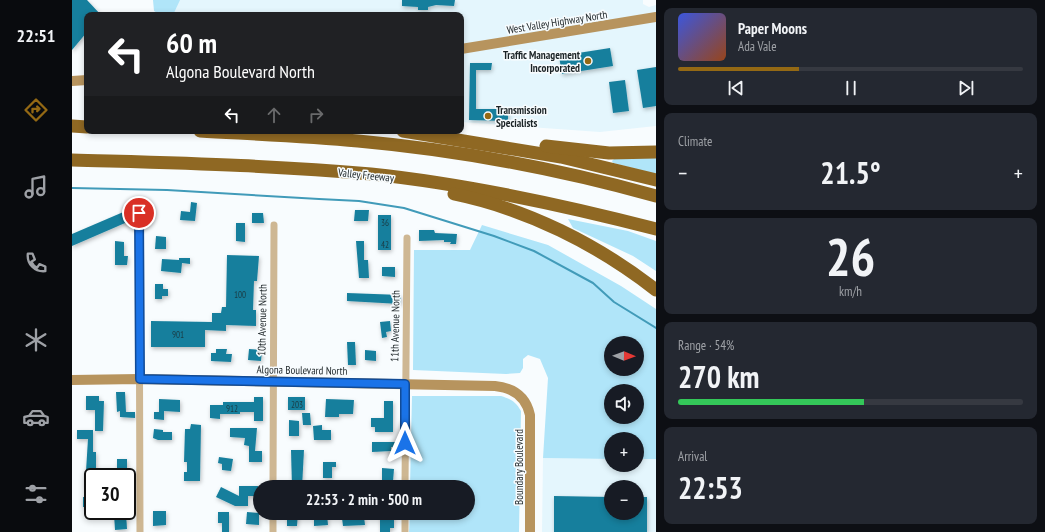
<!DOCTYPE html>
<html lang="en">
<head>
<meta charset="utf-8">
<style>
  :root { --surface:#171b24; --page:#242831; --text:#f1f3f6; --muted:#9ea1a6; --line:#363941; --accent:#946914 }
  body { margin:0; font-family:"PT Sans Narrow",sans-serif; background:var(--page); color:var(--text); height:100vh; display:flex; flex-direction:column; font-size:15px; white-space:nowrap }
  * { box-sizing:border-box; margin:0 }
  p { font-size:13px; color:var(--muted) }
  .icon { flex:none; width:22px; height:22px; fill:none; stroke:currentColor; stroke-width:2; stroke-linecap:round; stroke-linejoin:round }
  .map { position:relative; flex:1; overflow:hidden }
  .side { display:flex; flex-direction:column; gap:8px; padding:8px; background:#0d0f14; width:389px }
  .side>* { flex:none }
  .banner { position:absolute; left:12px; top:12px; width:380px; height:122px; border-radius:8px; box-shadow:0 2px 6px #0003; background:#202124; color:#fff; overflow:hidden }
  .needle { width:26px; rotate:91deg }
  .controls { position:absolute; left:532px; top:336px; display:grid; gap:8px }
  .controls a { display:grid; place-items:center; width:40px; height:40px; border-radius:50%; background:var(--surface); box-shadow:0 2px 6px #0003; font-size:20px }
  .speed { position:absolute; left:12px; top:468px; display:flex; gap:8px; font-size:20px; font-weight:700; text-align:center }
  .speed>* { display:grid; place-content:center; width:52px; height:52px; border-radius:50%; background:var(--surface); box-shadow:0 2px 6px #0003; line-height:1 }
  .speed .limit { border:2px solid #111; border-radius:6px; background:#fff; color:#111 }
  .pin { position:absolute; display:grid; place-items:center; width:34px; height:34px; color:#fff; margin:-17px; border:2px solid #fff; border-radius:50%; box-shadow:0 1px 4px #0007 }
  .me { position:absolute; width:44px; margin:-22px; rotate:0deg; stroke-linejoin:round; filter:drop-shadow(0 0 3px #0008) }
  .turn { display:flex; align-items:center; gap:14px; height:84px; padding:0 16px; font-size:18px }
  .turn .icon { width:52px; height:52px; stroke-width:2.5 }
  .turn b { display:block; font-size:28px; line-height:34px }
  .lanes { display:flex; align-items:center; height:38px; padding:0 16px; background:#0003; justify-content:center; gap:20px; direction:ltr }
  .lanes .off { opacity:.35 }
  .big { font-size:30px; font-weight:700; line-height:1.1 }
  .side .widget { flex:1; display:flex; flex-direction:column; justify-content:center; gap:6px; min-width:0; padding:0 14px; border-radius:8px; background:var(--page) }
  .side .dial { align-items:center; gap:0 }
  .dial b { font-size:52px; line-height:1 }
  .song { display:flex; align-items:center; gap:12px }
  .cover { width:48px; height:48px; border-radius:6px; background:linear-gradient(135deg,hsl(230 70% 55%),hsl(20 70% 35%)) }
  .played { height:4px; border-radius:2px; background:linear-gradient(90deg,var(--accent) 35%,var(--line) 35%) }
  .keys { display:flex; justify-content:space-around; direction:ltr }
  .heat { display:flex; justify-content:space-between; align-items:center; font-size:22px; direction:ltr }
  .charge { height:6px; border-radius:3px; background:linear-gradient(90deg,#34c759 54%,var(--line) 0) }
  .trip { position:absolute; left:181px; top:480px; width:222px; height:40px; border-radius:20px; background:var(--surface); box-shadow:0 2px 6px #0003; font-weight:700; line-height:40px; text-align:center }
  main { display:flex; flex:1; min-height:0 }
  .menu { display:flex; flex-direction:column; width:72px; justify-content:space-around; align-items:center; background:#090b0e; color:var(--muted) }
  .menu .icon { width:28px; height:28px }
  .menu .on { color:var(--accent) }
  .menu b { font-size:18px; color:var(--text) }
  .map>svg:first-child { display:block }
  .built { fill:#e4f6fd; fill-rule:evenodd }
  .green { fill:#b0e5f9; fill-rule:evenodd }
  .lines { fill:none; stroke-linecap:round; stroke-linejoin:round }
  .stream { stroke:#419bb9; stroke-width:2 }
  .building { fill:#167f9d; filter:url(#shadow) }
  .street { stroke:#ceb793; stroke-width:7 }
  .secondary { stroke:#b7945e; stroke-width:10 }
  .highway { stroke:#8f6823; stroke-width:13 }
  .route-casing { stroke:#114b97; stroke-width:10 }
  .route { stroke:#1a73e8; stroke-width:7 }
  .poi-dot { fill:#946914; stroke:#f8fcfe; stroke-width:1.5 }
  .labels { text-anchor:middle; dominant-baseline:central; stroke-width:3; stroke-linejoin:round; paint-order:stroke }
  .number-label { font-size:9px; fill:#1a3b44 }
  .street-label { font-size:11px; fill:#1c2427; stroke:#f8fcfe }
  .poi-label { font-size:11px; font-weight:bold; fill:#1c2427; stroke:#f8fcfe; text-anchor:end }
</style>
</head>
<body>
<main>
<nav class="menu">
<b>22:51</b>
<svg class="icon on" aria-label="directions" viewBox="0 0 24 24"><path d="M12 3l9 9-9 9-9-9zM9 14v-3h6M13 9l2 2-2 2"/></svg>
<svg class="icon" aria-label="music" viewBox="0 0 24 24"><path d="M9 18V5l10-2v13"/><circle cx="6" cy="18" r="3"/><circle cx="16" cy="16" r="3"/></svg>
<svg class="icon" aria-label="phone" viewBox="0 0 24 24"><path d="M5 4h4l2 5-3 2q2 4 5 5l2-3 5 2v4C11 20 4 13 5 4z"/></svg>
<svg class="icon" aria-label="climate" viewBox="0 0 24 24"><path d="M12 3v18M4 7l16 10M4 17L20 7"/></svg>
<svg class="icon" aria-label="car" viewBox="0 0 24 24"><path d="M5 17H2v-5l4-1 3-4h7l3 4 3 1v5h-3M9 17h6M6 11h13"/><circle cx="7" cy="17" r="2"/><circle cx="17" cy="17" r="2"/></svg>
<svg class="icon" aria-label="filters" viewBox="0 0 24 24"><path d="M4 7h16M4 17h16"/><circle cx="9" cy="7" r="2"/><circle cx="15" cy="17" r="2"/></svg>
</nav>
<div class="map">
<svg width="584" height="532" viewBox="0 0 584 532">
  <defs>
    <filter id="shadow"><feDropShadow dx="1" dy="2" stdDeviation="2" flood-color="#0004"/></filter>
  </defs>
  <rect width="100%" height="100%" fill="#f8fcfe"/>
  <g class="built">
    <path d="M104 0H571V4L577 7 584 5V126L528 132 389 122V15H96Z"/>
    <path d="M471 458 539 459V465H565V459H584V532H470ZM539 487H565V513H539Z"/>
  </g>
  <g class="green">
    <path d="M81 0H108L101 15H89L82 11Z"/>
    <path d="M584 156V174L541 163 540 161 542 159Z"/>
    <path d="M496 219 556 231 584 241V271L561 256 501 228Z"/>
    <path d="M410 225 476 245 549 286 584 309V459H565V439H539V459L471 458 476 378 468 359 456 355 451 359V368L448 373 434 374 341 370 342 250H398ZM539 343H565V369H539ZM539 391H565V417H539Z"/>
    <path d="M340 396H429C439 399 444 402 449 411L447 532H337L338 513H396V487H338Z"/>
  </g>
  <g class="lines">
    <path class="stream" d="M0 188 95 190 247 199 287 201 332 208 422 236 462 251 521 283 542 302 584 328"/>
  </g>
  <g class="building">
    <path d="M0 0H15L29 15H15V32L0 50Z"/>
    <path d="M330 0H383L382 6 364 5 356 7V10H346V7L330 6Z"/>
    <path d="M538 48 541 66 490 74 487 56Z"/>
    <path d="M398 63H420L419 70H404V109H436V121L397 120Z"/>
    <path d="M584 67V106L571 108 565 70Z"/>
    <path d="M553 80 557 111 541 113 537 82Z"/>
    <path d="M119 202 125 203 123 221 108 220 109 211 118 212Z"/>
    <path d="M56 210 60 220 0 246V234Z"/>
    <path d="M283 210H297L296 221H282Z"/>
    <path d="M180 213H191L192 223H180Z"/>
    <rect x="306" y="215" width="13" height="35"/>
    <path d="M164 223H173V242L164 241Z"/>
    <path d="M347 230H362L363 233 385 234 384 244H378L379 242H372V240L347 241Z"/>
    <path d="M84 236 94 237V249H83Z"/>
    <path d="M43 241 52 242V256H56L55 265H43Z"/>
    <path d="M284 241H292V260H296L297 278H287Z"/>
    <path d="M155 255 187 256 185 281H182L181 310H184V326L154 325V331L133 330V347H79V321L140 322V313H149L150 307H154Z"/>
    <path d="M107 258H118V264L110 263 109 273 89 271 90 259 107 260Z"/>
    <path d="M310 267H323V277L310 276Z"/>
    <path d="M83 284H91V289H96V296H90V299H83Z"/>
    <path d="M275 293 329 295 328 304 275 301Z"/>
    <path d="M318 321 319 331 314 332 315 337 310 338 308 322Z"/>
    <path d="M275 342H283L284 365H276Z"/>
    <path d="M144 349H155L154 354H160L159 362 139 361V353H144Z"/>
    <path d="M177 349 190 350 189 361 176 360Z"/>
    <path d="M293 350 304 351V361L293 360Z"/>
    <path d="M44 392H53L54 412H63V418L48 417V411L45 412Z"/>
    <path d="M14 396H27V401H32L31 431H23V410H14Z"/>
    <path d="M182 397H191V421H182V412H168V414H148V419L138 418V405H151V402H182Z"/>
    <rect x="216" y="397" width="17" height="13"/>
    <path d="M87 399 108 400V412L92 411V420L82 419V412H87Z"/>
    <path d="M254 399 282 400 281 414H267V417H253Z"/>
    <path d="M312 401H321V432H303V427H299V418H312Z"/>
    <path d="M230 413H238L239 425H231Z"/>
    <path d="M217 420 227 421V436H217Z"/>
    <path d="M119 424 129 425 128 481H112V472H115V462H112L113 429H118Z"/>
    <path d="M250 425V430H259V440H242L241 426Z"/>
    <path d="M158 428H185L183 451H190V462H177V446L172 445 173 438 158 437Z"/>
    <path d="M82 429 91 430V432H100V440H86L81 438Z"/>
    <path d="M5 430H21V452H24V477H21V487H13L16 439H5Z"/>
    <path d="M300 442H328V447H319V451L300 452Z"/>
    <path d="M219 450H232L230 487H220Z"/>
    <path d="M147 457 161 459 159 471 150 470V464L146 463Z"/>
    <rect x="45" y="459" width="10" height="15"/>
    <path d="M251 462H264V467H260V478H251Z"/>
    <path d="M310 468 322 469 321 481H310Z"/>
    <path d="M167 486H186V496H176V506H163L144 497 149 487 167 496Z"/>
    <path d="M482 496 539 497V513H565V497H575V532H482Z"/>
    <path d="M11 497H21V512H16V507H11Z"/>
    <path d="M81 511H94V525L81 526Z"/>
    <path d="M146 512H157V532H150V523H146Z"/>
    <path d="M175 512 187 513V525L174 524Z"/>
    <path d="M215 513H226L225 526H215Z"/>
    <path d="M42 514H54L55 529 43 530Z"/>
    <path d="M308 514H322V528H318V532H308Z"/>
    <path d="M255 515 256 525 242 526V516Z"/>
    <path d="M292 517 293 525 271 526 270 518Z"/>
  </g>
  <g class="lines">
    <g class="street">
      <path d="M67 213 68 532"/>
      <path d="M201 487 202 225"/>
      <path d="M333 487 335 238"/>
      <path d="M201 513V532"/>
      <path d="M333 532V513"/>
    </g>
    <g class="secondary">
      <path d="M389 49 584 17"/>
      <path d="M0 81 15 80"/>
      <path d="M0 380 67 379 423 386C442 388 454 397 458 415V532"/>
    </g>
    <g class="highway">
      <path d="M0 126 15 127"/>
      <path d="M128 131C181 134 233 136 286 141 386 150 487 169 584 196"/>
      <path d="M331 131 489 157 584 180"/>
      <path d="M474 146 537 153 584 152"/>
      <path d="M0 160C100 163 200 165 299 174 395 184 491 205 584 229"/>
      <path d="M382 194C455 209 525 244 584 290"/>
    </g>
  </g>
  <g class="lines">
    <defs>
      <path id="route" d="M67 213 68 379 333 384V443"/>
    </defs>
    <use href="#route" class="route-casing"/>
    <use href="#route" class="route"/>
  </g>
  <g class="poi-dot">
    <circle cx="516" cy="61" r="4"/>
    <circle cx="416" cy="116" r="4"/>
  </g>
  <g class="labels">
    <g class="number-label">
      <text x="313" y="222">36</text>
      <text x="313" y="244">42</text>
      <text x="168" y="294">100</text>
      <text x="106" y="334">901</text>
      <text x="225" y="404">203</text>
      <text x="160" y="408">912</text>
    </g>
    <g class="street-label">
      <text transform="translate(485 22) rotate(-9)">West Valley Highway North</text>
      <text transform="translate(294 175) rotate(6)">Valley Freeway</text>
      <text transform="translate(190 320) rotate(-89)">10th Avenue North</text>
      <text transform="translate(323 326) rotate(-89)">11th Avenue North</text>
      <text transform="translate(230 370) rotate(1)">Algona Boulevard North</text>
      <text transform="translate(447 467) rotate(-90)">Boundary Boulevard</text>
    </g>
    <g class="poi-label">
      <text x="508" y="55">Traffic Management<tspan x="508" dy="13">Incorporated</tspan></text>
      <text x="424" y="110" text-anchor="start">Transmission<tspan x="424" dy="13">Specialists</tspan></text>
    </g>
  </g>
</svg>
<div class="controls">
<a><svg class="needle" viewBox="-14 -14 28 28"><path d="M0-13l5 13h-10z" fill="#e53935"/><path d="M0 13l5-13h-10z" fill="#9ea1a6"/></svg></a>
<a><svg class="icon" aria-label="sound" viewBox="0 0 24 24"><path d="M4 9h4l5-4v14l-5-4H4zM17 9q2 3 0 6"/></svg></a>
<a>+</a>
<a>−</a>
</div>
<div class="speed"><div class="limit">30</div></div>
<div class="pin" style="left:67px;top:213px;background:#d93025"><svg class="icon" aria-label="arrive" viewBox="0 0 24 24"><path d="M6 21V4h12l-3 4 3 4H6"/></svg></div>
<svg class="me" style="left:333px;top:443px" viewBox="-20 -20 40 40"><path d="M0-17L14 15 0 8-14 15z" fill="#1a73e8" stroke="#fff" stroke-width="4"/></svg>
<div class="trip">22:53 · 2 min · 500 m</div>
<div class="banner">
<div class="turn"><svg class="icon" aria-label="left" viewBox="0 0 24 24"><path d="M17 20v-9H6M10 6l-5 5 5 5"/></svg><div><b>60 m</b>Algona Boulevard North</div></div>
<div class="lanes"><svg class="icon" aria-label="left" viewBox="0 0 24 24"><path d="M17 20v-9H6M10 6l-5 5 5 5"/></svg><svg class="icon off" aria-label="ahead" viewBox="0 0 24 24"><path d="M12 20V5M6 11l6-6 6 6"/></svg><svg class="icon off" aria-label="right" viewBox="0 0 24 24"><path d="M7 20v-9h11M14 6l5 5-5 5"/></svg></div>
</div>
</div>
<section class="side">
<div class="widget">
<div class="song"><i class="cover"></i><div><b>Paper Moons</b><p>Ada Vale</p></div></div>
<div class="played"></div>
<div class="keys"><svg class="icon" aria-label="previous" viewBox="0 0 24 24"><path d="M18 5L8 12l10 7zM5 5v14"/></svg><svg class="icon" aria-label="pause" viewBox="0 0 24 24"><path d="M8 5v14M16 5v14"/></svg><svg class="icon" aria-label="next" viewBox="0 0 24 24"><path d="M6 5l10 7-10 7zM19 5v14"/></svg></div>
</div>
<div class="widget"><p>Climate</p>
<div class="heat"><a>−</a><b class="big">21.5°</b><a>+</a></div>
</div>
<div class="widget dial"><b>26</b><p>km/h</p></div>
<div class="widget"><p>Range · 54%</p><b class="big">270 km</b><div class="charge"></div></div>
<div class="widget"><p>Arrival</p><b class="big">22:53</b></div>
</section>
</main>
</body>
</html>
